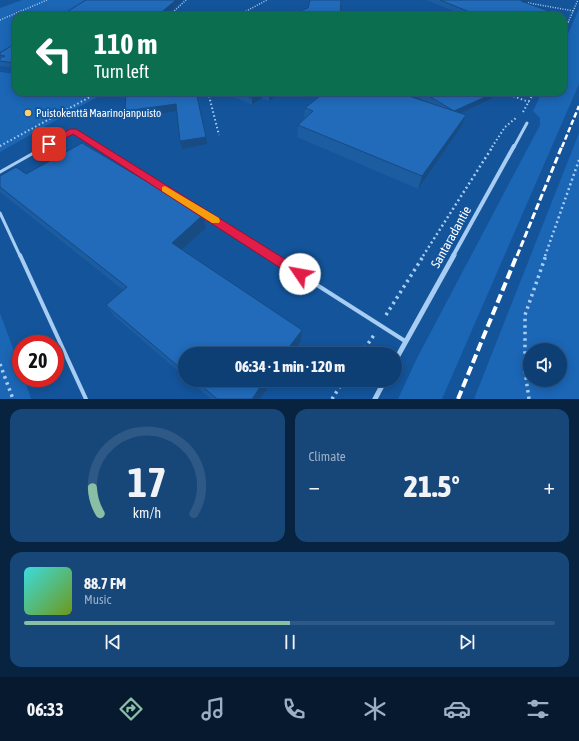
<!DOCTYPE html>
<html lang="en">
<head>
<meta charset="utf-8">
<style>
  :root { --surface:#0e3f74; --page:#174679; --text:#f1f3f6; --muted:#9bafc5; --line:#2e5886; --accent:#8abfa5 }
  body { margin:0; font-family:"Asap Condensed",sans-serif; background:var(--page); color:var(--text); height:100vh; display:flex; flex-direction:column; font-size:15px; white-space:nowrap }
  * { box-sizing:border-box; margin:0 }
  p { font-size:13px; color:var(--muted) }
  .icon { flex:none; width:22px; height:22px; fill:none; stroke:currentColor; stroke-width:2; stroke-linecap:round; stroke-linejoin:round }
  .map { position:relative; height:399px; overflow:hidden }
  .sheet { display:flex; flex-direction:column; gap:10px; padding:10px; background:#082340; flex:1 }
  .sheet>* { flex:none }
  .hud { position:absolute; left:12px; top:12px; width:555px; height:84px; border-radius:12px; box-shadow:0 2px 10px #0003,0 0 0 1px var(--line); background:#0b6e4f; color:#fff; overflow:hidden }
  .fabs { position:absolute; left:523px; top:343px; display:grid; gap:8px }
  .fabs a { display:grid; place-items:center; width:44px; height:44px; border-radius:50%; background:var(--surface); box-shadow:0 2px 10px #0003,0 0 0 1px var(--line); font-size:20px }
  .speed { position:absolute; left:12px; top:335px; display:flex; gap:8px; font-size:20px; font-weight:700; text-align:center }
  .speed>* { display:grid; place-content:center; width:52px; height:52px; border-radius:50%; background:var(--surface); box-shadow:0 2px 10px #0003,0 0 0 1px var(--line); line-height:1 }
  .speed .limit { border:6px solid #d22; background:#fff; color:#111 }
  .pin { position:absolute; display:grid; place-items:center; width:34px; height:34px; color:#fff; margin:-17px; border-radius:8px; box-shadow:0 2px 6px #0006 }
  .me { position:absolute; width:44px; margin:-22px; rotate:303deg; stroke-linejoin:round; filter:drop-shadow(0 0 3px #0008) }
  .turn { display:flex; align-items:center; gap:14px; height:84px; padding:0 16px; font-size:18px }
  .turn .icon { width:52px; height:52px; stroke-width:2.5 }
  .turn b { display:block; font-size:28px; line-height:34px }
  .big { font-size:30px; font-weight:800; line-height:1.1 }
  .sheet .tile { flex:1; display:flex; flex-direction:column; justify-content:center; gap:6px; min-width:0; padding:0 14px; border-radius:12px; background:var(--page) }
  .sheet .dial { align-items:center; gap:0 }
  .dial svg { height:104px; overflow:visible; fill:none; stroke:var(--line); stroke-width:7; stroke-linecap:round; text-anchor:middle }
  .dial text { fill:var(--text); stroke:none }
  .song { display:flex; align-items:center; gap:12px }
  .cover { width:48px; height:48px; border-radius:6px; background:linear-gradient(135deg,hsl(180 70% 55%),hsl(80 70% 35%)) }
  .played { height:4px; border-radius:2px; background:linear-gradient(90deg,var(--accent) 50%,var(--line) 50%) }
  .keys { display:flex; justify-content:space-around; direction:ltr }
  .heat { display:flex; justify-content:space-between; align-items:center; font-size:22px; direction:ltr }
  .sheet .tiles { flex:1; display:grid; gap:10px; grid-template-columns:1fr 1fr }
  .tile:last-child { grid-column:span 2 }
  .trip { position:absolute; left:178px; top:347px; width:224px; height:40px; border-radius:20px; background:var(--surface); box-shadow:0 2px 10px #0003,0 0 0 1px var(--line); font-weight:800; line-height:40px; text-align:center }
  .tab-bar { display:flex; height:64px; justify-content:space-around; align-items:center; background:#06192e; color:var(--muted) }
  .tab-bar .icon { width:28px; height:28px }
  .tab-bar .on { color:var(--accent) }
  .tab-bar b { font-size:18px; color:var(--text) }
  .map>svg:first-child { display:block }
  .green { fill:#1b66b5; fill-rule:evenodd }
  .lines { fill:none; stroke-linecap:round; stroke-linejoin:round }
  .path-far3 { stroke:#a8cdf3; stroke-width:1.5; stroke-dasharray:1 1.5; stroke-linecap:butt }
  .path-far2 { stroke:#a8cdf3; stroke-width:2; stroke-dasharray:1.5 2.5; stroke-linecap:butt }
  .path-far1 { stroke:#a8cdf3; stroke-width:2.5; stroke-dasharray:2 3; stroke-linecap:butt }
  .path { stroke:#a8cdf3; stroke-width:3.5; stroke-dasharray:2.5 4; stroke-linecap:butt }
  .service-far2 { stroke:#a8cdf3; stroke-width:2.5 }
  .service-far1 { stroke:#a8cdf3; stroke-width:3 }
  .service { stroke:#a8cdf3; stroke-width:4 }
  .minor-far2 { stroke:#a8cdf3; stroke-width:3 }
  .minor-far1 { stroke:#a8cdf3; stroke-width:4 }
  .minor { stroke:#a8cdf3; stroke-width:5 }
  .rail-far2 { stroke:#fff; stroke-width:2.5; stroke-dasharray:5.5 2.5; stroke-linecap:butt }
  .rail-far1 { stroke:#fff; stroke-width:3; stroke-dasharray:7 3; stroke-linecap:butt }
  .rail { stroke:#fff; stroke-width:4; stroke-dasharray:9 4; stroke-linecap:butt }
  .wall { fill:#1c5ca0 }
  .shaded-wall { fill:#174b82 }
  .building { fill:#216bba; stroke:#174b82 }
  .route { fill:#e11d48; stroke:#92132f }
  .slow { fill:#f59e0b }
  .poi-dot { fill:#ffce6a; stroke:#13549b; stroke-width:1.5 }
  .labels { text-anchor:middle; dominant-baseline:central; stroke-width:4; stroke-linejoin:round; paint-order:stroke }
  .far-poi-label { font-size:11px; fill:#fff; stroke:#13549b; text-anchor:start }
  .street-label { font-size:13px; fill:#fff; stroke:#13549b }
</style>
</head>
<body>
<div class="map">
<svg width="579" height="399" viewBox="0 0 579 399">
  <rect width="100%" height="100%" fill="#13549b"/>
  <g class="green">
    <path d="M22 0H86L60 16H16V43L0 52V8Z"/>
    <path d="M579 9V84L442 399H398L417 358 540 125V118L533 111 542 92H563V45Z"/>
    <path d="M0 72 16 74V92H106L0 152Z"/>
    <path d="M579 133V399H474ZM530 350H560V380H530Z"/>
    <path d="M0 313 21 370V378H24L31 399H0Z"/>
  </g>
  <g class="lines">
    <g class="path-far3">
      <path d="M523 2 574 11"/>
      <path d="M169 16 186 0"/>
      <path d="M237 16 267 0"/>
      <path d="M0 20 47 0"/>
      <path d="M563 20 569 22"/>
      <path d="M563 34 578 0"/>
    </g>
    <g class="path-far2">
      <path d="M16 70 14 72H16"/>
      <path d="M208 92 219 135"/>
      <path d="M502 92 529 102"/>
      <path d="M523 112 534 92"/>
      <path d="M0 146 99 92"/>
      <path d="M492 147 505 127 516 118"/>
    </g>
    <g class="path-far1">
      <path d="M423 256 493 146"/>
      <path d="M545 256 579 160"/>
    </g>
    <g class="path">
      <path d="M386 315 424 255"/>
      <path d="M361 354 374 335"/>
      <path d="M0 364 13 399"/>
      <path d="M332 399 344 380"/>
      <path d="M529 399 525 371V315L546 255"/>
    </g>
    <path class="service-far2" d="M44 147 73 131 99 147"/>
    <g class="service-far1">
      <path d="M97 146 271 256"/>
      <path d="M0 172 46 146"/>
      <path d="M0 213 20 256"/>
    </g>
    <g class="service">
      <path d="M20 255 86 399"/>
      <path d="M270 255 405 341"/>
    </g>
    <path class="minor-far2" d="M514 147 527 123"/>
    <path class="minor-far1" d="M453 256 514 146"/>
    <g class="minor">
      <path d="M395 361 454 255"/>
      <path d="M375 399 385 380"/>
    </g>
    <path class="rail-far2" d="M562 147 579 106"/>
    <path class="rail-far1" d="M517 256 562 146"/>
    <path class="rail" d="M458 399 517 255"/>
  </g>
  <g class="wall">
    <path d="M426 0H531L525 3 557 16H466Z"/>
    <path d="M16 43V68L0 66V53Z"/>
    <path d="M223 92H282L269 101 262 98 252 105Z"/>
    <path d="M410 92H492L491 99 461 113 466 115 461 127 418 189 297 137 298 125 304 119 305 108 426 102Z"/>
    <path d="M26 174 203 215 206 228 182 250 302 330 301 341 292 354H185V377L114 316 106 305 123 290 0 192V176Z"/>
    <path d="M188 380H273L260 399H211Z"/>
  </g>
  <g class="shaded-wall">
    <path d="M176 0H183L164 16H157Z"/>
    <path d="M523 0H531L518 6 521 1Z"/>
    <path d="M262 92V98L252 105V98Z"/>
    <path d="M273 92H282L269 101V95Z"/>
    <path d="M494 93 491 99 452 117 454 111Z"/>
    <path d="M176 104 177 111 128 118 125 111Z"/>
    <path d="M466 115 461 127 418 189 422 176Z"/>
    <path d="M206 137 207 144 182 149 180 141Z"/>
    <path d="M203 215 206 228 176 255 172 243Z"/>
    <path d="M302 330 301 341 292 354H284Z"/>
    <path d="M265 380H273L260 399H252Z"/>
  </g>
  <g class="building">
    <path d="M86 0H176L157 16H60Z"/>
    <path d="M310 0H341L340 16H288L308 8Z"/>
    <path d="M440 0H523L521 1 557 14 554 15 557 16H472L477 15Z"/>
    <path d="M16 43V63L0 61V58L5 56 0 55V53Z"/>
    <path d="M126 92H196L206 137 180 141 176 104 125 111Z"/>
    <path d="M237 92H261L252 98Z"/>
    <path d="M262 92H273L269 95Z"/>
    <path d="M325 92H397L466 115 422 176 298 125 313 111 305 108Z"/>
    <path d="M422 92H492L494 93 454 111Z"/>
    <path d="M82 143 203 215 172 243 302 330 284 354H185V372L106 305 127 287 0 187V176L16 167 26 174Z"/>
    <path d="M195 380H265L252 399H217Z"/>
  </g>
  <path class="route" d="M70 129H76L304 271 305 274 304 278H296L73 134 51 146 45 144Z"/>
  <path class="slow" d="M165 186 219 218 220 221 219 223H212L162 191V187Z"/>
  <circle class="poi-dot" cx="28" cy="113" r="4"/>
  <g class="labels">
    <g class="far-poi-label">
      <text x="36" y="113">Puistokenttä Maarinojanpuisto</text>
    </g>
    <g class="street-label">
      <text transform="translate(451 237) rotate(-61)">Santaradantie</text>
    </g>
  </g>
</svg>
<div class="fabs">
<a><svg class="icon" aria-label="sound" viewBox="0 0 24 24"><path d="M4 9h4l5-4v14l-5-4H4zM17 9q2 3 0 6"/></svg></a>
</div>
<div class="speed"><div class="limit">20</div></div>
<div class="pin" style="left:49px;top:144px;background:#d93025"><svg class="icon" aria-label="arrive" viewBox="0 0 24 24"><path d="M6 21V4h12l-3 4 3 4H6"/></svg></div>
<svg class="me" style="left:300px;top:274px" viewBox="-20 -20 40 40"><circle r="19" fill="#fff"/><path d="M0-13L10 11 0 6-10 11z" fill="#e11d48"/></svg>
<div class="trip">06:34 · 1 min · 120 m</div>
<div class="hud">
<div class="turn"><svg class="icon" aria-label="left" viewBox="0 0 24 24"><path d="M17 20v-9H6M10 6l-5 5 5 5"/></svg><div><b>110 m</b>Turn left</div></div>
</div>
</div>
<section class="sheet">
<div class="tiles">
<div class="tile dial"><svg viewBox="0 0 100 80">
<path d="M14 69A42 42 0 1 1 86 69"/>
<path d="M14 69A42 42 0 0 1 8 49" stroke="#8abfa5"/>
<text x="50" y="56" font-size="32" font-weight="700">17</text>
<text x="50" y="72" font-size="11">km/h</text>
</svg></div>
<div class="tile"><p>Climate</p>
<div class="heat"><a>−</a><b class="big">21.5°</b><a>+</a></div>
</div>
<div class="tile">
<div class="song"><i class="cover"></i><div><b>88.7 FM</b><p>Music</p></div></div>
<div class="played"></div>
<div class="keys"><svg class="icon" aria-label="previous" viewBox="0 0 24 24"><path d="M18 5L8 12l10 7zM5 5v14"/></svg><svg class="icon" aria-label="pause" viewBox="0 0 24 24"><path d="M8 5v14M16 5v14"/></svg><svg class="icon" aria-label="next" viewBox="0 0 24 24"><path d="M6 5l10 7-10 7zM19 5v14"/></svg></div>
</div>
</div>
</section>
<nav class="tab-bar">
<b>06:33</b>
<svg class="icon on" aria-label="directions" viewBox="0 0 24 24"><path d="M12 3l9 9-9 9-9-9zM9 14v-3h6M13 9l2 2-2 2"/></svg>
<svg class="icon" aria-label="music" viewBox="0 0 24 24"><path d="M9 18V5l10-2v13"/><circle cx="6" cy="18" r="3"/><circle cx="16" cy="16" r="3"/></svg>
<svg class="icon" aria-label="phone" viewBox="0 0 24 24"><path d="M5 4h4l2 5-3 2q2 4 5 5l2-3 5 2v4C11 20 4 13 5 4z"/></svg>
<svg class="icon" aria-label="climate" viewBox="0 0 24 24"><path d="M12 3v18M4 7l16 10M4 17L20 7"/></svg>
<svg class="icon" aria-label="car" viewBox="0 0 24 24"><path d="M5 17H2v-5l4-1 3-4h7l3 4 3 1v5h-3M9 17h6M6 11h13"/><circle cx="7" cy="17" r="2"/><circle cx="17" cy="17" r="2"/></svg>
<svg class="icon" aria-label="filters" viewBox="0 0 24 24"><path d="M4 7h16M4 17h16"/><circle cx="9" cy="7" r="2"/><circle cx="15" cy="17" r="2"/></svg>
</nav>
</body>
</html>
